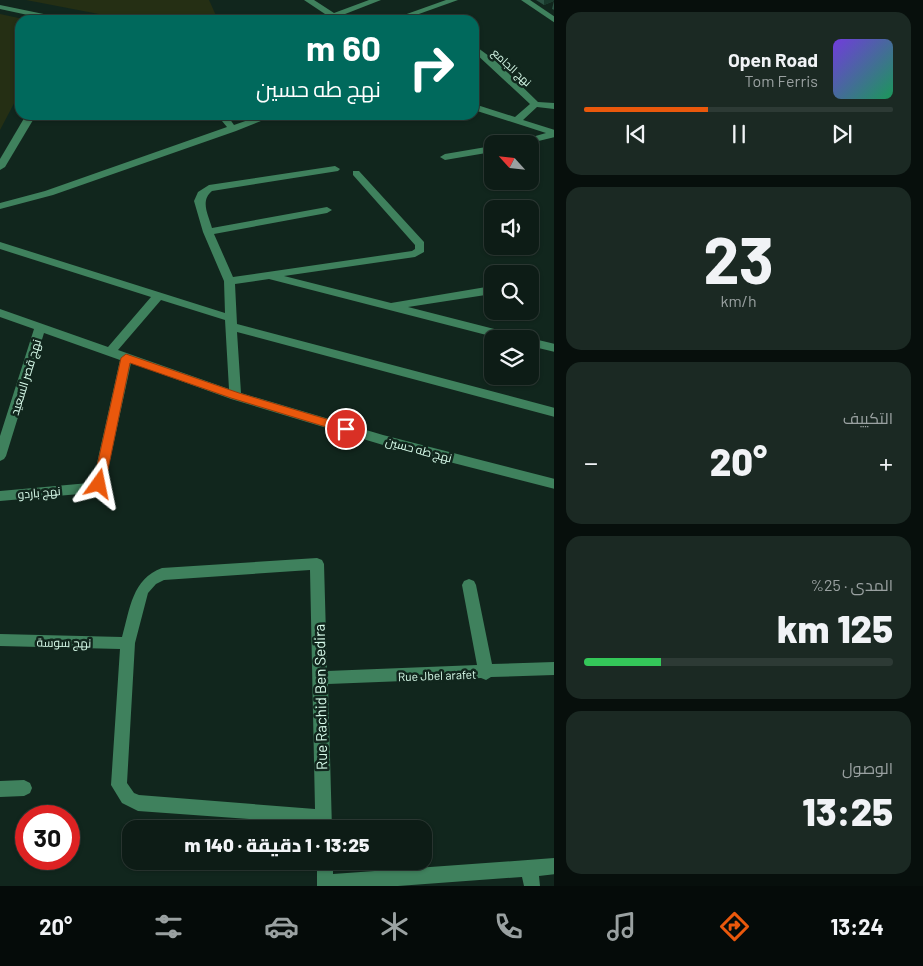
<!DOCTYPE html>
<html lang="ar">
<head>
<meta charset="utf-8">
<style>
  :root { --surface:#0d1c16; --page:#1b2923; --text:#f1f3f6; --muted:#9aa1a1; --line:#2d3a35; --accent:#ea580c }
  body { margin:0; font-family:Barlow,Cairo,sans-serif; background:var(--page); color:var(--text); direction:rtl; height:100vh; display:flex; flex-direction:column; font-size:19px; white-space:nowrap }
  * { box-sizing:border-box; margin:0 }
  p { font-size:16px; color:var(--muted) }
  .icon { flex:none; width:28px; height:28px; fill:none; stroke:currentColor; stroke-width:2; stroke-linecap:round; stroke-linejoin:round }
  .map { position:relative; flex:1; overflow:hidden; direction:ltr }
  .sheet { display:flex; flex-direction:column; gap:12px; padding:12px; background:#070f0c; width:369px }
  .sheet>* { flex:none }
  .top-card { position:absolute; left:15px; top:15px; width:464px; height:105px; border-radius:15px; box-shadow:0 1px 4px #0004,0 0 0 1px var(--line); direction:rtl; background:#00695c; color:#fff; overflow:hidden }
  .needle { width:32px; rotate:297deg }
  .buttons { position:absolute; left:484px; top:135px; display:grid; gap:10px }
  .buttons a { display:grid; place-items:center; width:55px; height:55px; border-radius:10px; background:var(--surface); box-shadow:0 1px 4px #0004,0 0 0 1px var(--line); font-size:25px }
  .speed { position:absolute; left:15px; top:805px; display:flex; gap:10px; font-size:25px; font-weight:700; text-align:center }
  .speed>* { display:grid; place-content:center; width:65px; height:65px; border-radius:50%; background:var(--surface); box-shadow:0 1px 4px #0004,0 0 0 1px var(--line); line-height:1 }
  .speed .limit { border:8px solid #d22; background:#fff; color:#111 }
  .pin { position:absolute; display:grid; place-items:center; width:42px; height:42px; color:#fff; margin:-21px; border:2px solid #fff; border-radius:50%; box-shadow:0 1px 5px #0007 }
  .me { position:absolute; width:55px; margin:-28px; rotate:12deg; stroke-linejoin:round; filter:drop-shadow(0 0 4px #0008) }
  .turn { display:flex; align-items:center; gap:18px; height:105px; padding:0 15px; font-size:22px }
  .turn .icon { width:65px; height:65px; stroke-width:2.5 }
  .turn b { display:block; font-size:35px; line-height:42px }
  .big { font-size:38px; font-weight:800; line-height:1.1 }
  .sheet .tile { flex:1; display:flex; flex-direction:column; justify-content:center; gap:8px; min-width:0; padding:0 18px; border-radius:15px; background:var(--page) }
  .sheet .dial { align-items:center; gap:0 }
  .dial b { font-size:65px; line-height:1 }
  .song { display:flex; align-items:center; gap:15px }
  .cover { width:60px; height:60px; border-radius:8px; background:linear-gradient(135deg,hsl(260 70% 55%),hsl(150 70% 35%)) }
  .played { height:5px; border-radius:2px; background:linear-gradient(90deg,var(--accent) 40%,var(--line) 40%) }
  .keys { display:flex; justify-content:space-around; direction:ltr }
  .heat { display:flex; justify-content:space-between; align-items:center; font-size:28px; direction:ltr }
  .charge { height:8px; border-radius:4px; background:linear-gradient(90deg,#34c759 25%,var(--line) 0) }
  .trip { position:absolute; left:122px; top:820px; width:310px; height:50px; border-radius:15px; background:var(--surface); box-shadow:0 1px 4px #0004,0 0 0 1px var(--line); font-weight:800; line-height:50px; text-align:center; direction:rtl }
  .tabs { display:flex; height:80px; justify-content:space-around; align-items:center; background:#050b09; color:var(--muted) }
  .tabs .icon { width:35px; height:35px }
  .tabs .current { color:var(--accent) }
  .tabs b { font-size:22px; color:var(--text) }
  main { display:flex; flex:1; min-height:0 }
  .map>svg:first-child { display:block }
  .green { fill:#252f14 }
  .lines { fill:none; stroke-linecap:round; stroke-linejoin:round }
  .minor { fill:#3f815d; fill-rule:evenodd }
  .wall { fill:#2b5243 }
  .shaded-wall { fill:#19392c }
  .route { fill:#ea580c; stroke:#983908 }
  .labels { text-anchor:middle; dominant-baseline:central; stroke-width:5; stroke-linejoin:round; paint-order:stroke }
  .far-street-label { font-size:11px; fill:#d8fceb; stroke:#11261d }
  .street-label { font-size:12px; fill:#d8fceb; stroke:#11261d }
  .near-street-label { font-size:15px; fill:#d8fceb; stroke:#11261d }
</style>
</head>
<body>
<main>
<section class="sheet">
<div class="tile">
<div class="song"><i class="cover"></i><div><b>Open Road</b><p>Tom Ferris</p></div></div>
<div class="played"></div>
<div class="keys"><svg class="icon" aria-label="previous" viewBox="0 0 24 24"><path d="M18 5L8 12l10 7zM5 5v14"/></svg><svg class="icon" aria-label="pause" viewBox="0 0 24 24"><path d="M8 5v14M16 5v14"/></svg><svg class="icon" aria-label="next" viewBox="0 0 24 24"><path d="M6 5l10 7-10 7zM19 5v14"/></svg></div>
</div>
<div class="tile dial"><b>23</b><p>km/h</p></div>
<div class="tile"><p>التكييف</p>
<div class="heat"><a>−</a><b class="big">20°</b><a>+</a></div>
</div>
<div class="tile"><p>المدى · 25%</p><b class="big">125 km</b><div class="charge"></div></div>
<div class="tile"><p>الوصول</p><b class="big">13:25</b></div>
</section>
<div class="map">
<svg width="555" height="886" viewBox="0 0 555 886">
  <rect width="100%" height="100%" fill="#11261d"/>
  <g class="green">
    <path d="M26 0H209L218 20H130Z"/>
    <path d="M0 14 28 20H20V92L0 130Z"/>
  </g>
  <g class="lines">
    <g class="minor">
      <path d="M304 0H314L334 13 369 0H381L340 16 344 20H334Z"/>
      <path d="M446 0H458L402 20H390Z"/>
      <path d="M521 0H530L555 17V23Z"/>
      <path d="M0 5 63 18 67 20H51L0 9Z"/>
      <path d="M474 45 497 62 538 102 555 103V109L537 107 523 120 555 130V137L526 144H508L546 133 474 110V104L515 117 530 104 474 52Z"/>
      <path d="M26 115H36L5 167 0 170V159Z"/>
      <path d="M217 115H227L234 125 262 115H276L236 131 53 195 0 209V203L45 191 227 127Z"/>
      <path d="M492 146V152L445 160 440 157 445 154Z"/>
      <path d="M335 166 340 169 338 171 212 191C200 201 208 214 212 228L327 207 332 210 327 213 214 234 233 277 412 251 415 249V245L353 175V171H359L424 242V252L415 257 284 276 391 303 492 286V294L408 307 518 335 524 339H502L269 279 235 284 237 324 555 408V417L237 332 241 393 383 435 555 479V489L383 445 231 399 131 363 104 488 91 493 0 501V491L89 483 93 481 120 360 44 333 6 456 4 459 0 461V436L34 329 0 317V309L108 347 151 297 0 249V242L225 313 224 281 203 232 194 201 198 192 209 185ZM161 300 225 320 229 389 118 350Z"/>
      <path d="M530 338 555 344V352L530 346V339H528Z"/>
      <path d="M317 558 322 560 324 564 327 671 477 665 462 585 464 581 469 579 474 581 476 585 492 664 555 662V675L491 677 486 680 481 678 328 684 332 829H316V824L138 811 122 803 111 785 120 649 0 646V634L122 637C130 609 132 579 162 568ZM310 570 315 809 139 795 134 793 127 783 135 643 148 593 156 584 164 580Z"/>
      <path d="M24 780 30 783 32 788 30 793 24 796 0 797V781Z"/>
      <path d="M555 858V874L539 876 540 886H524L522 877 398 886H317V861H333V874Z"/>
    </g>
  </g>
  <path class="wall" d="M536 0H555V10L552 9 554 1 544 5Z"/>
  <g class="shaded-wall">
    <path d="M544 0H554V1L544 5Z"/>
    <path d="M477 61 475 71 474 72V62Z"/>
  </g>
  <path class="route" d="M126 354 239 393 350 426 352 429 346 433 231 398 130 363 105 484 103 487H95L93 484 121 358Z"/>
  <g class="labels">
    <g class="far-street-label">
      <text transform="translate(512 67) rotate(43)">نهج الجامع</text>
    </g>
    <g class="street-label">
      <text transform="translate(25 377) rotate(-73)">نهج قصر السعيد</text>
      <text transform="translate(419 449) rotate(15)">نهج طه حسين</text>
      <text transform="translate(39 492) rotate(-5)">نهج باردو</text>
      <text transform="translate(64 642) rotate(1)">نهج سوسة</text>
      <text transform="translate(437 675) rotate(-2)">Rue Jbel arafet</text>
    </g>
    <g class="near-street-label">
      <text transform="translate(320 697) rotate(-91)">Rue Rachid Ben Sedira</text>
    </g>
  </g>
</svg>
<div class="buttons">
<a><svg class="needle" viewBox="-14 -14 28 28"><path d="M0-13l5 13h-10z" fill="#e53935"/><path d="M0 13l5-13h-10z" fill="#9aa1a1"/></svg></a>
<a><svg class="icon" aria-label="sound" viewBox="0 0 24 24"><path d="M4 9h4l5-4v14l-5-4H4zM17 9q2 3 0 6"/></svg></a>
<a><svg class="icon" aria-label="search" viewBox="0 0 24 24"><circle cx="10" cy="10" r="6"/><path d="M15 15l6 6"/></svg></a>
<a><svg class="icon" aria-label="layers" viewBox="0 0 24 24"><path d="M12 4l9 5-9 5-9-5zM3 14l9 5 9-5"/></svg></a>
</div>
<div class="speed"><div class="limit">30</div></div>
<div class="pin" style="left:346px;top:429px;background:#d93025"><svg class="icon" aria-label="arrive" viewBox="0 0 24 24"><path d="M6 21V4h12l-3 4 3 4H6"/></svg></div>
<svg class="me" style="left:99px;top:484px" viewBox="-20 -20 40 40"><path d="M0-17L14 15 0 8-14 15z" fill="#ea580c" stroke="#fff" stroke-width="4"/></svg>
<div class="trip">13:25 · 1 دقيقة · 140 m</div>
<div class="top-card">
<div class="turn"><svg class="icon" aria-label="right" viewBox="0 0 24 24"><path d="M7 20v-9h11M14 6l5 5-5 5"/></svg><div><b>60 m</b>نهج طه حسين</div></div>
</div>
</div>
</main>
<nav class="tabs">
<b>13:24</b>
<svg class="icon current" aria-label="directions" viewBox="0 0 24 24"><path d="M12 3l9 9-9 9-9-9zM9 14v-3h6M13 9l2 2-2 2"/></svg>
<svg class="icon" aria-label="music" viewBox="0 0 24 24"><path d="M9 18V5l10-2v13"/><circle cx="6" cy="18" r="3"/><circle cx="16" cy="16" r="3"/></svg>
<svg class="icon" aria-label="phone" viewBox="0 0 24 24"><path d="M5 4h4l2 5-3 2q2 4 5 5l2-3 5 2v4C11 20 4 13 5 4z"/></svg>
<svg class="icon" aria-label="climate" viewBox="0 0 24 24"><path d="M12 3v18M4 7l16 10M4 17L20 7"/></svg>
<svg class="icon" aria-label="car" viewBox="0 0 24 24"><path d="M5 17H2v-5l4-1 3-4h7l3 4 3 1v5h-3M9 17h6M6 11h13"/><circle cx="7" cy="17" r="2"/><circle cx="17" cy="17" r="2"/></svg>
<svg class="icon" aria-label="filters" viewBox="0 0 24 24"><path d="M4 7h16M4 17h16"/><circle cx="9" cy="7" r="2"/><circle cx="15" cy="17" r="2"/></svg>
<b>20°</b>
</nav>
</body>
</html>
